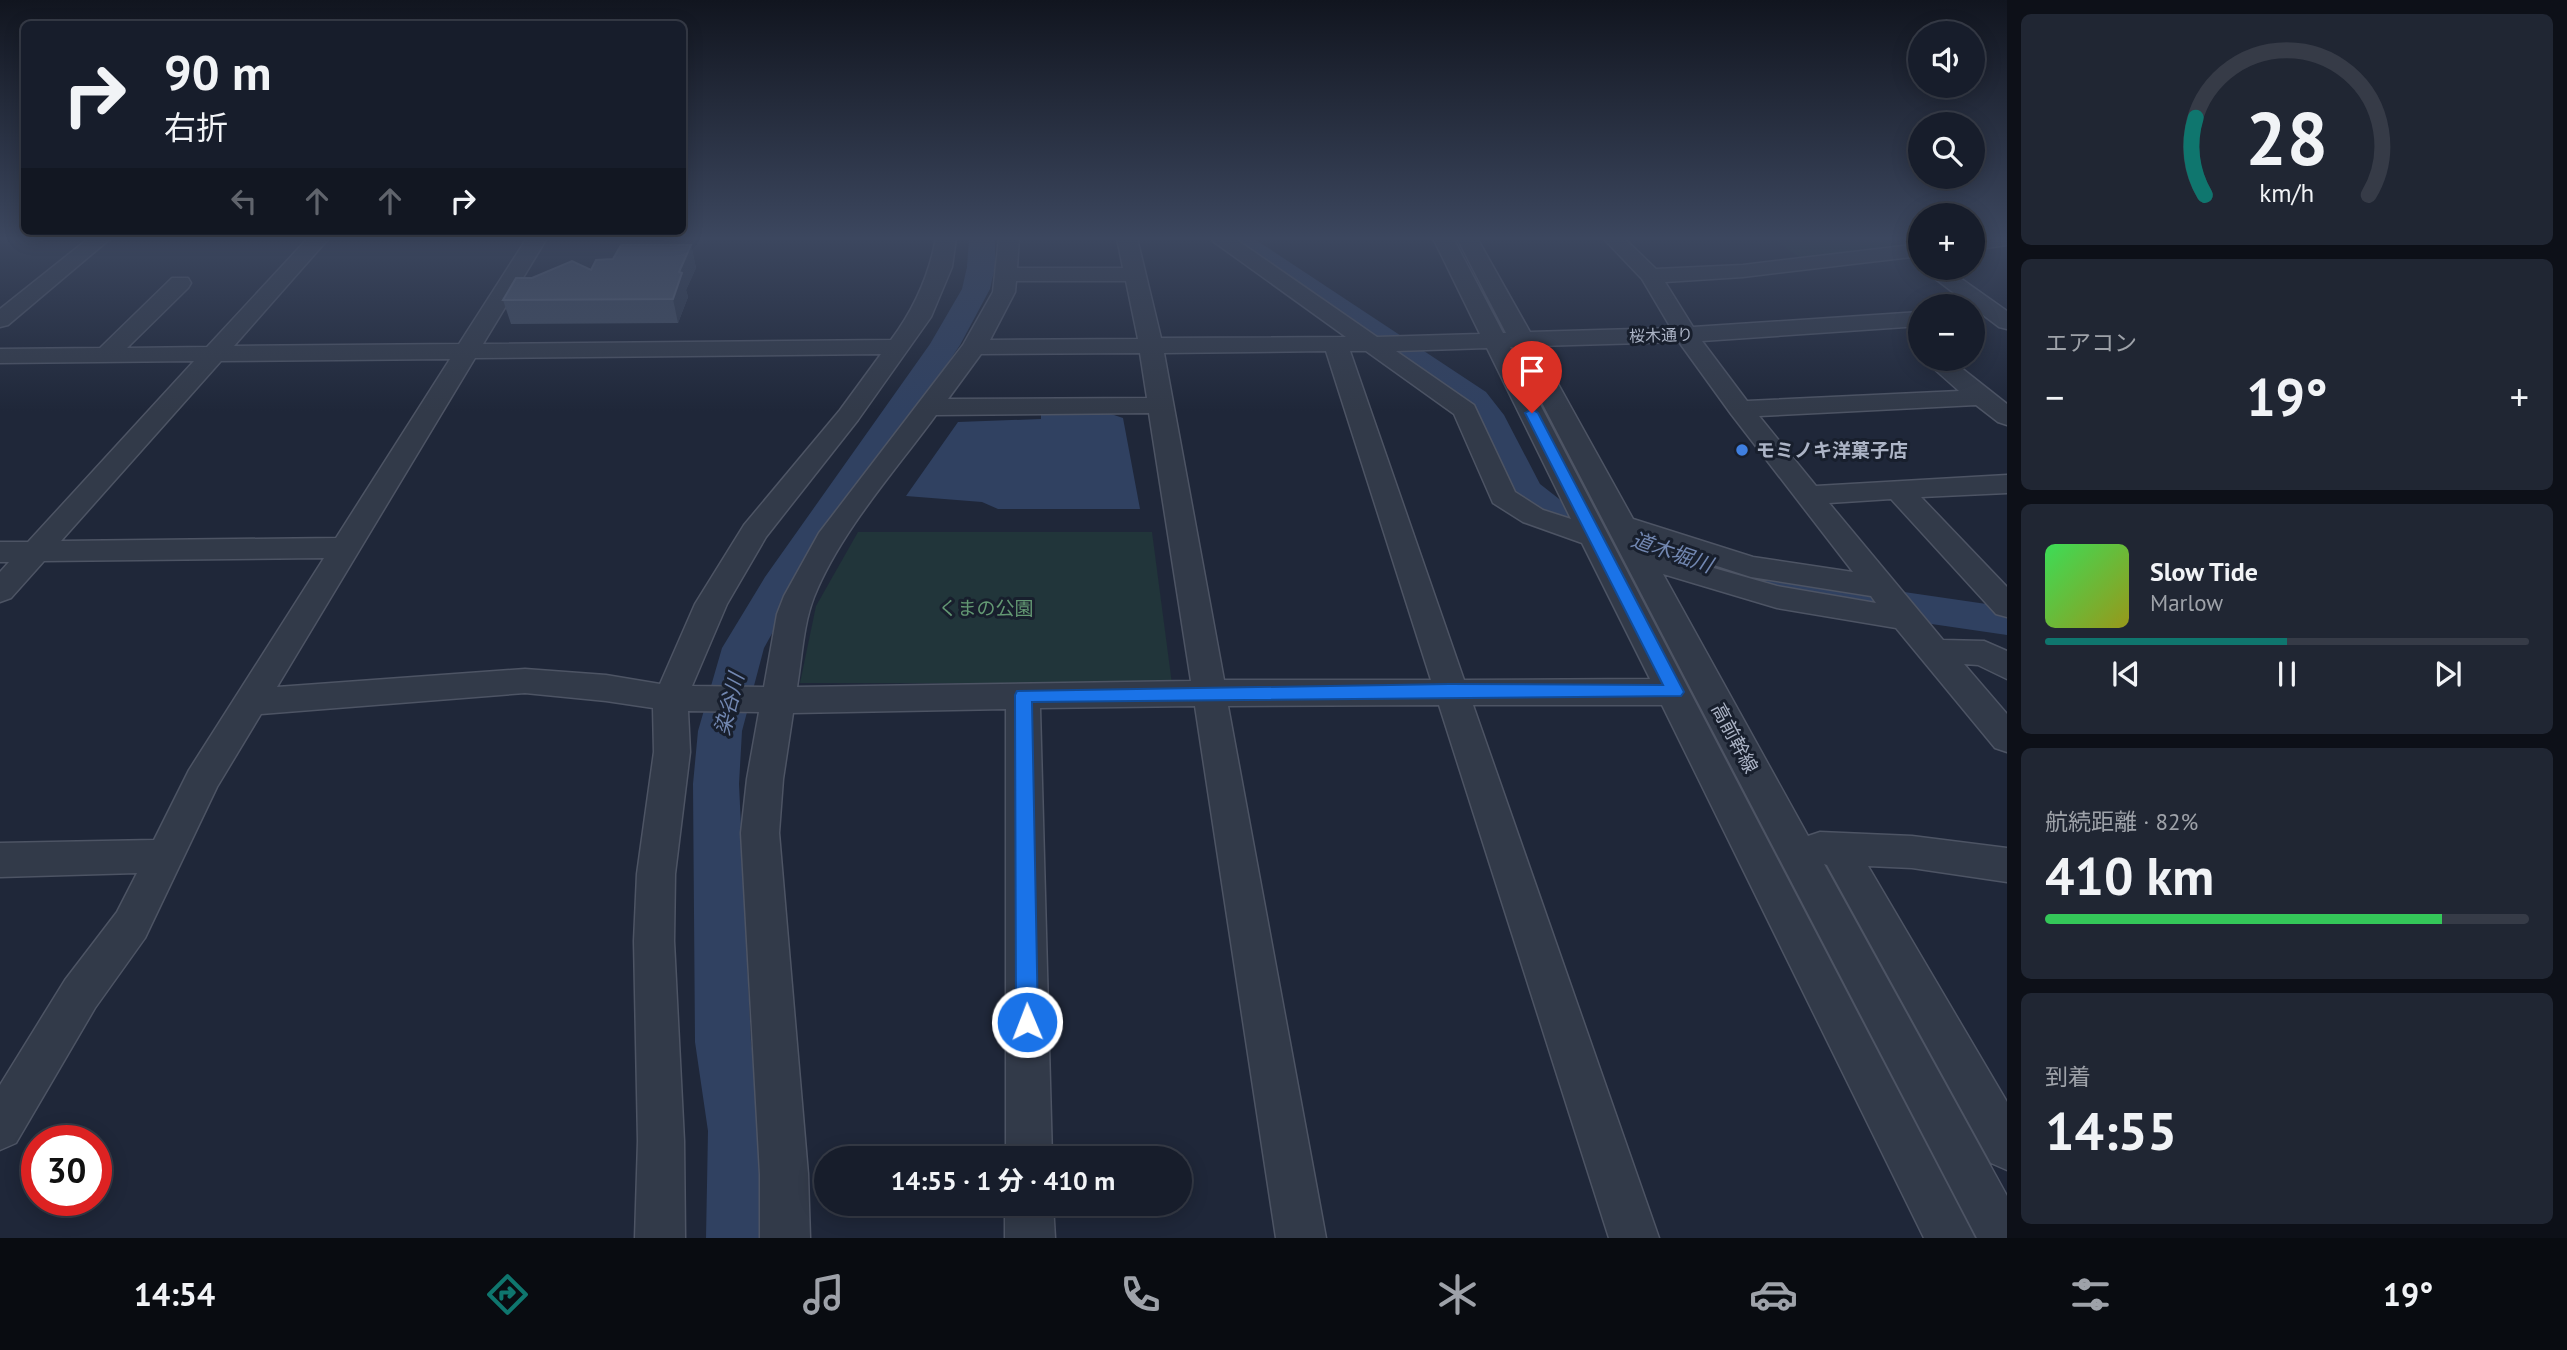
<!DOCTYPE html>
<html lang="ja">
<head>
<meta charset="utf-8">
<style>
  :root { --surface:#171d2b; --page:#202633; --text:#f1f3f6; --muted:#9ea2a9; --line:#363b47; --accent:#0f766e }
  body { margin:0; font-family:"PT Sans","Noto Sans JP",sans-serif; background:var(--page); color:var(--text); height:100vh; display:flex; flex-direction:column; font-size:26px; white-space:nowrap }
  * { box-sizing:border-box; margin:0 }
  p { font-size:23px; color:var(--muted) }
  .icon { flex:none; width:38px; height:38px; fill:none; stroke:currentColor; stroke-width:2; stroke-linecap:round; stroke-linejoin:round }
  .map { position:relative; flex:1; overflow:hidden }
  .sheet { display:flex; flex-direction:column; gap:14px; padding:14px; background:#0d1018; width:560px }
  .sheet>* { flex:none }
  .hud { position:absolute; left:21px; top:21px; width:665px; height:214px; border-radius:10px; box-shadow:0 4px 18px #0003,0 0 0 2px var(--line); background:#171d2b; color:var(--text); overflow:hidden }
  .fabs { position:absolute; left:1908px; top:21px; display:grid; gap:14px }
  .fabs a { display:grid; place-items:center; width:77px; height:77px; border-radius:50%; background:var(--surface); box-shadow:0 4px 18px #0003,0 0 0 2px var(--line); font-size:35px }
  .speed { position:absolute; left:21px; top:1125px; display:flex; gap:14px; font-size:35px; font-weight:700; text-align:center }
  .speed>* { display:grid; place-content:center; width:91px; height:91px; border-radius:50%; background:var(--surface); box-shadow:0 4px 18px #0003,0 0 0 2px var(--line); line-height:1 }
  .speed .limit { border:10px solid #d22; background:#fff; color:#111 }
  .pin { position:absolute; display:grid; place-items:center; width:60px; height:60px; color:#fff; margin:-72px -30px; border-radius:50% 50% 50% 0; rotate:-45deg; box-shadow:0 0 7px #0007 }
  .pin .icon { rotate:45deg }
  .me { position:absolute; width:77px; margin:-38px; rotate:359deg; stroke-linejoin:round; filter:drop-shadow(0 0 5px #0008) }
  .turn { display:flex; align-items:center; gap:24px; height:147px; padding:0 28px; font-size:32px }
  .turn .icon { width:91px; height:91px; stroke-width:2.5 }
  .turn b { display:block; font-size:49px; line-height:60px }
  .lanes { display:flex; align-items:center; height:66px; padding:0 28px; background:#0003; justify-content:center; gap:35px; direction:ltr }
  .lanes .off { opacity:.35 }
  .big { font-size:52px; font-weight:700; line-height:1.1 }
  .sheet .card { flex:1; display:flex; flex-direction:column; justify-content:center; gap:10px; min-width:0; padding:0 24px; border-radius:10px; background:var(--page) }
  .sheet .dial { align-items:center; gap:0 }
  .dial svg { height:182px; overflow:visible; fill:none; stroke:var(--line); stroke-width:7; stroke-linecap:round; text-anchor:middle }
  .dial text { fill:var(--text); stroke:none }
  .song { display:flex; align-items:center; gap:21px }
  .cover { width:84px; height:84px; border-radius:10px; background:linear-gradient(135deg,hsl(130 70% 55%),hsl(60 70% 35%)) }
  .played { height:7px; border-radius:4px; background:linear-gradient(90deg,var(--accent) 50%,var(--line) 50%) }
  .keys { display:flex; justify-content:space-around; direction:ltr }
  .heat { display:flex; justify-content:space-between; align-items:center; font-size:38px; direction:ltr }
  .charge { height:10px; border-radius:5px; background:linear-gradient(90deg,#34c759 82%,var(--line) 0) }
  .trip { position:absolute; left:814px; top:1146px; width:378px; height:70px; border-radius:35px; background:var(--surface); box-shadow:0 4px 18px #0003,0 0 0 2px var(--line); font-weight:700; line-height:70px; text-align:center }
  .tab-bar { display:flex; height:112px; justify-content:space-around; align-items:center; background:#090c11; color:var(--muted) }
  .tab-bar .icon { width:49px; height:49px }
  .tab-bar .active { color:var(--accent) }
  .tab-bar b { font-size:32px; color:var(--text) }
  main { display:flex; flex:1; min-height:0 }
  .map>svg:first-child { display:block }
  .green { fill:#21353a }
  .water { fill:#304161 }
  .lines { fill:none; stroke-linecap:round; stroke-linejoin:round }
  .river { fill:#304161; fill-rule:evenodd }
  .minor-casing { stroke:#4d5464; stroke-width:3 }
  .minor { fill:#323a49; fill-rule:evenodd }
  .wall { fill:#424d61 }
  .shaded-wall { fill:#2f394c }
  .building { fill:#4d586c; stroke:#5c667a; stroke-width:2 }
  .route { fill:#1a73e8; stroke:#114b97; stroke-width:2 }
  .shop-dot { fill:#3f7fe0; stroke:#181f2d; stroke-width:2.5 }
  .labels { text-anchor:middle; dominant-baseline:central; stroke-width:6; stroke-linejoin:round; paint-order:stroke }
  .far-street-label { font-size:16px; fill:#acb4c6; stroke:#181f2d }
  .poi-label { font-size:19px; font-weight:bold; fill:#acb4c6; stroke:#181f2d; text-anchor:start }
  .park-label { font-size:19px; fill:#639873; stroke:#181f2d }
  .street-label { font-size:19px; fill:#acb4c6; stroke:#181f2d }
  .water-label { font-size:21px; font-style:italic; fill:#7287b1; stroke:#181f2d }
</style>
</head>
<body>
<main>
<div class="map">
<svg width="2007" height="1238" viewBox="0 0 2007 1238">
  <rect width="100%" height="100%" fill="#1f2739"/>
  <g class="green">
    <path d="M1772 238H1883L1894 245 1892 249 1802 259Z"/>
    <path d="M858 532H1152L1172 684 800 683 816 606Z"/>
  </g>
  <path class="water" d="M1108 413 1123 418 1140 509H998L982 502 906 496 958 422 1041 419V414Z"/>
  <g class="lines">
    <g class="river">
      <path d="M969 238H995V267L990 289 960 345 795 592 764 648 742 731 739 784 751 1042 766 1131 768 1238H706L708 1131 695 1042 693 784 698 731 722 648 765 577 930 344 962 289 967 267Z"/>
      <path d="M1223 238H1253L1486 392 1504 415 1540 484 1563 502 1756 567 1808 578 2007 607V635L1808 606 1750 592 1537 518 1508 490 1473 417 1464 406 1227 244Z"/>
    </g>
    <defs>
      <g id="minor">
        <path d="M89 238H111L8 325 0 327V309Z"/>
        <path d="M308 238H329L234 346 459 344 527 238H547L483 344 891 340C914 309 929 276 936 238H956L952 267 931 317 858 420 766 537 727 604 692 686 764 687 777 614 784 596 819 533 963 345 993 292 999 238H1019L1017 268H1123L1117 238H1137L1161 338 1346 337 1214 242 1211 238H1234L1377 337 1480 334 1433 238H1453L1503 333H1506L1457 238H1477L1530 332 1671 328 1642 279 1603 238H1624L1656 269 1743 265 1920 244V256L1743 277 1665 282 1693 327 1920 312V326L1702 341 1747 401 1959 391 1923 359H1950L2007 404V425L1998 422 1976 405 1759 416 1816 486 2007 475V493L1921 497 2007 587V617L1996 614 1891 499 1829 503 1943 640 1984 641 2007 651V679L1978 665 1964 664 2007 714V752L1995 748 1896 628 1777 608 1663 574 1808 836 1820 832 1912 836 2007 848V882L1912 868 1868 866 2007 1102V1170L1991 1163 1827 865 1824 864 2007 1196V1238H1977L1513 347H1510L1975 1238H1924L1662 705H1473L1659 1238H1609L1439 705 1228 706 1326 1238H1276L1195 706 1040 708 1052 1158H1006V709L793 713 783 779 779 833 808 1174 810 1238H760V1174L741 833 747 779 759 712 688 711 690 752 675 874 674 941 684 1141 685 1238H635L638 1141 634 941 637 874 654 752 653 708 606 701 525 693 261 714 217 787 145 938 95 1008 16 1143 0 1150V1085L65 980 117 912 137 873 0 877V843L154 840 189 770 324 558 44 561 11 598 0 602V572L9 562H0V542H28L194 361 0 363V349L100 348 172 278H188L191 283 188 288 127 348 207 347ZM1016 281H1126L1138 339 990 340 1015 292ZM1679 342 1731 414 1853 572 1753 557 1633 519 1537 346ZM1487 348 1571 519 1543 510 1515 492 1474 405 1396 351ZM1326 351 1431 680H1224L1164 353ZM1350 351H1366L1454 414 1493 503 1523 522 1582 543 1650 679 1464 680ZM1140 353 1147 398 948 399 981 354ZM881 354 840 410 744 525 695 604 660 684 606 675 525 669 277 687 475 358ZM450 359 336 538 61 541 221 361ZM1149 413 1191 681 797 687C802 658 803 625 814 597 840 532 895 471 936 415ZM1646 543 1751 577 1871 596 1876 603 1777 586 1650 550Z"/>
        <path d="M1972 238H2007V245L1972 250Z"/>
        <path d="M1921 268H1946L2007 311V329L1999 327Z"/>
        <path d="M1005 1204H1053L1055 1238H1005Z"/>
      </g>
    </defs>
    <use href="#minor" class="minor-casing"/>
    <use href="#minor" class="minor"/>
  </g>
  <path class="wall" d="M691 245 696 268 686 290 688 297 678 323 511 324 503 300 532 278 591 270 613 259Z"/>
  <path class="shaded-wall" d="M691 245 696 268 686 290 688 297 678 323 673 299 679 272Z"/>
  <path class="building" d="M621 245H691L679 272 682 273 673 299 503 300 516 278H532L572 261 591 270 596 260 613 259Z"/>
  <linearGradient id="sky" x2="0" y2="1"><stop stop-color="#11151f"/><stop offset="0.58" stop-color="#3c475f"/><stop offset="1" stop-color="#3c475f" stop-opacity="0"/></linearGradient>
  <rect width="2007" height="411" fill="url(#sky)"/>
  <path class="route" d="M1532 409 1538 413 1684 692 1681 696 1032 702 1038 1022 1035 1030 1027 1033 1020 1030 1016 1022 1015 695 1017 691 1449 684 1663 685 1525 413Z"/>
  <circle class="shop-dot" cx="1742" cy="450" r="7"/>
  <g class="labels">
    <g class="far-street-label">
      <text transform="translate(1661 335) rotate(-2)">桜木通り</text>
    </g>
    <g class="poi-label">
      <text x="1756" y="450">モミノキ洋菓子店</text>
    </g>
    <g class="park-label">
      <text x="986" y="608">くまの公園</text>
    </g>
    <g class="street-label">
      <text transform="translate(1735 738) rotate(62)">高前幹線</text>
    </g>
    <g class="water-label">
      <text transform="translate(1672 552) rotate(19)">道木堀川</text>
      <text transform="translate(729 704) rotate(-76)">染谷川</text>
    </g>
  </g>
</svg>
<div class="fabs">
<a><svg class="icon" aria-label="sound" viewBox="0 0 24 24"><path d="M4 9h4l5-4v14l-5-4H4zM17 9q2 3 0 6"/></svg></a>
<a><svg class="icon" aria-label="search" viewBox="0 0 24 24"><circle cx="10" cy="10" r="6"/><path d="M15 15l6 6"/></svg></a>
<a>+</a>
<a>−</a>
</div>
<div class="speed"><div class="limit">30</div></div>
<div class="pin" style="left:1532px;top:413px;background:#d93025"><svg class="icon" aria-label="arrive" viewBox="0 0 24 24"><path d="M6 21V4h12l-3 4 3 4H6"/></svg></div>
<svg class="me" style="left:1027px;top:1022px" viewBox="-20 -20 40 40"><circle r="17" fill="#1a73e8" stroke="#fff" stroke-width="3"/><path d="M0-11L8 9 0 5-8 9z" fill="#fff"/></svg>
<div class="trip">14:55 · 1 分 · 410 m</div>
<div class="hud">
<div class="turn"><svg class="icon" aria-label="right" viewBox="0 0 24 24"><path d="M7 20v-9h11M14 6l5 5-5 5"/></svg><div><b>90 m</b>右折</div></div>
<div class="lanes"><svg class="icon off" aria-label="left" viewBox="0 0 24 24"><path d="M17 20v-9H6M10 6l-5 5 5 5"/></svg><svg class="icon off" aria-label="ahead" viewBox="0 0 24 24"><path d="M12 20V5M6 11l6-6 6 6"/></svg><svg class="icon off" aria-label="ahead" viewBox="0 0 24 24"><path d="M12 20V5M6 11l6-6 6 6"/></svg><svg class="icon" aria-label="right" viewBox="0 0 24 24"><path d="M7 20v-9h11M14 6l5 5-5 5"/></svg></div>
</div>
</div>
<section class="sheet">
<div class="card dial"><svg viewBox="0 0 100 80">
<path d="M14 69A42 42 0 1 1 86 69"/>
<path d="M14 69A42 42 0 0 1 10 35" stroke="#0f766e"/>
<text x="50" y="56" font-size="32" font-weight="700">28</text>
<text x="50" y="72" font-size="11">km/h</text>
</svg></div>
<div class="card"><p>エアコン</p>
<div class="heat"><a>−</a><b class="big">19°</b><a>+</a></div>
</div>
<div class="card">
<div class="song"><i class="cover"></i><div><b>Slow Tide</b><p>Marlow</p></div></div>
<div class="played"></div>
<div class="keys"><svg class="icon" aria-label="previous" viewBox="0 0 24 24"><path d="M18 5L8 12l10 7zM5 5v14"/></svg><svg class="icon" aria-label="pause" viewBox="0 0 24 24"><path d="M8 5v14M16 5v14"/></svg><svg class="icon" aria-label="next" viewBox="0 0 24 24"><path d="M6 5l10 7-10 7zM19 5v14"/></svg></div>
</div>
<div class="card"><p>航続距離 · 82%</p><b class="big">410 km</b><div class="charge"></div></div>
<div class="card"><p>到着</p><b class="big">14:55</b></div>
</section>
</main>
<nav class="tab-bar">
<b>14:54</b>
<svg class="icon active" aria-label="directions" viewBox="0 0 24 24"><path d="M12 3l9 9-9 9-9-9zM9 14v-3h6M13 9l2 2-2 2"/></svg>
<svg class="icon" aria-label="music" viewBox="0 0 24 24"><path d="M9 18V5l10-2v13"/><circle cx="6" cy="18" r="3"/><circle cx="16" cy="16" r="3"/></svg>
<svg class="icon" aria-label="phone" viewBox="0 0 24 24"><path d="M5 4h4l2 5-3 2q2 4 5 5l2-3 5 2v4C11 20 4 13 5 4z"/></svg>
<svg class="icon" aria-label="climate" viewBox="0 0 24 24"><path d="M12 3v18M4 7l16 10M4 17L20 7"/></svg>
<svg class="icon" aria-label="car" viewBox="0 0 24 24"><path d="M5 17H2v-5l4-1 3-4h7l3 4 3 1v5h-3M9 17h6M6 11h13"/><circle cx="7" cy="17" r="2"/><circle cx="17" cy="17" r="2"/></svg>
<svg class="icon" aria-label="filters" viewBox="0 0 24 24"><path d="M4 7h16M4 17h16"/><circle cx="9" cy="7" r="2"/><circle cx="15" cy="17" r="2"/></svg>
<b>19°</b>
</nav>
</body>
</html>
